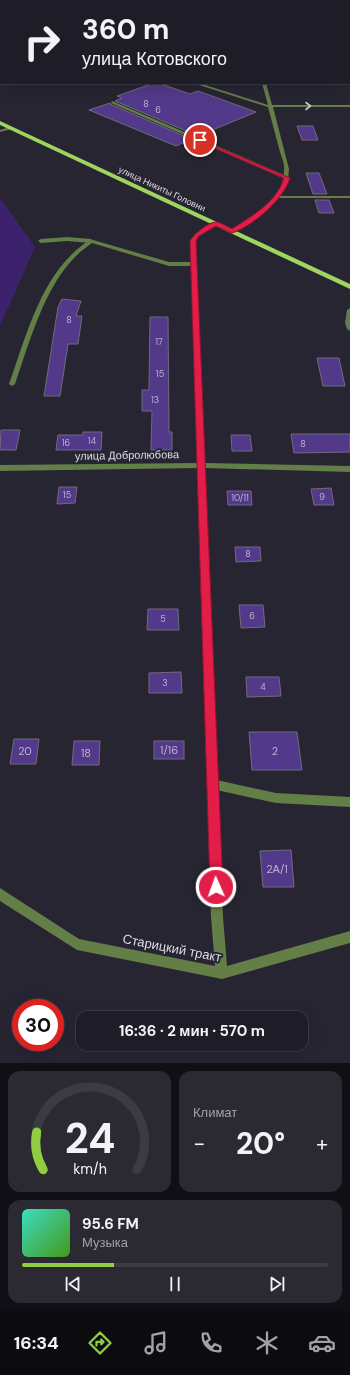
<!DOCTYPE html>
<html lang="ru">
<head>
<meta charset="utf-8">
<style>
  :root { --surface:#1e1c26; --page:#2b2932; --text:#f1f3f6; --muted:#a1a1a7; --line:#3c3a43; --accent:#90cd41 }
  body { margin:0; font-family:"DM Sans",sans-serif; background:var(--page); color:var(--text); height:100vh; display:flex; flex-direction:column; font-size:15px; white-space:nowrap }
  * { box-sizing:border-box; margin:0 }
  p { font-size:13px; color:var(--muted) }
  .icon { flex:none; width:22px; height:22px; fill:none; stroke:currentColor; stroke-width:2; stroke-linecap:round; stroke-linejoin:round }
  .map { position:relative; height:1063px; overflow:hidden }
  .drawer { display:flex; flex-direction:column; gap:8px; padding:8px; background:#100f15; flex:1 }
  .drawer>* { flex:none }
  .guide { position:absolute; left:0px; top:0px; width:350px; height:84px; box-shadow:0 4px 16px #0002,0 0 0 1px var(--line); background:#1e1c26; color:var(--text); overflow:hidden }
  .speed { position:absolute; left:12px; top:999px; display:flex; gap:8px; font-size:20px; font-weight:700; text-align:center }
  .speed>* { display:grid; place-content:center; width:52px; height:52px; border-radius:50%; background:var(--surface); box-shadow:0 4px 16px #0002,0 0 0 1px var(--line); line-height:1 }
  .speed .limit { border:6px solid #d22; background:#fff; color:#111 }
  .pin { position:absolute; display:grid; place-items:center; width:34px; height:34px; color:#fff; margin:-17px; border:2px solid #fff; border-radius:50%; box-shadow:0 1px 4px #0007 }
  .me { position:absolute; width:44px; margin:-22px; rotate:358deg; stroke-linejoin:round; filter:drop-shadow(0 0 3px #0008) }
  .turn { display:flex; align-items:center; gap:14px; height:84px; padding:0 16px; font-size:18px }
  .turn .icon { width:52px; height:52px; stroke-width:2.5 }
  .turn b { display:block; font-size:28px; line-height:34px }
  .big { font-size:30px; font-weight:700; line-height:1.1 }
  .drawer .tile { flex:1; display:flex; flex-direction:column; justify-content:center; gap:6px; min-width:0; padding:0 14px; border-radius:12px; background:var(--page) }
  .drawer .dial { align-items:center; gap:0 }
  .dial svg { height:104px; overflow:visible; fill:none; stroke:var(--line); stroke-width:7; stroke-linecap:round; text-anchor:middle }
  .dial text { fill:var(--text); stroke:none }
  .song { display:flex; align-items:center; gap:12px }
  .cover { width:48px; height:48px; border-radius:6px; background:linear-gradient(135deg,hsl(170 70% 55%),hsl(100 70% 35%)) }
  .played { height:4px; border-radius:2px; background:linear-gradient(90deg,var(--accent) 30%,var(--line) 30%) }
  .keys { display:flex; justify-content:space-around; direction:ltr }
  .heat { display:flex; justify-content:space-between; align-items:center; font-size:22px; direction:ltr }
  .drawer .tiles { flex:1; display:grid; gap:8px; grid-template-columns:1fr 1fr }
  .tile:last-child { grid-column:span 2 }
  .trip { position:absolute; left:76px; top:1011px; width:232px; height:40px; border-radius:12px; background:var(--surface); box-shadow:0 4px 16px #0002,0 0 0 1px var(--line); font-weight:700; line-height:40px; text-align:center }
  .dock { display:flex; height:64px; justify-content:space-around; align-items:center; background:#0c0b0f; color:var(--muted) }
  .dock .icon { width:28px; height:28px }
  .dock .selected { color:var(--accent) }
  .dock b { font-size:18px; color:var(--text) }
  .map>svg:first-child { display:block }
  .green { fill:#3c226c }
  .building { fill:#533989; stroke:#6f6b7c }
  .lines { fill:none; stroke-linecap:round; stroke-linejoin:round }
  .service { fill:#637e47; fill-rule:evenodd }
  .minor { fill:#637e47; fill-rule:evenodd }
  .tertiary { fill:#637e47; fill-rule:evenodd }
  .primary { fill:#9ed55e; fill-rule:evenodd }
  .oneway { stroke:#c5c9c6 }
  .route { fill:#e11d48; stroke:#92132f }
  .labels { text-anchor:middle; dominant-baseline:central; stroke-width:4; stroke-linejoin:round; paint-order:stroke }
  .number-label { font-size:9px; fill:#bbb3cf }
  .far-street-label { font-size:9px; fill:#dedce6; stroke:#282533 }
  .street-label { font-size:11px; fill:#dedce6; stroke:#282533 }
  .near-number-label { font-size:11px; fill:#bbb3cf }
  .near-street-label { font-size:13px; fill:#dedce6; stroke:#282533 }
</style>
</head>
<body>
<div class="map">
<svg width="350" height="1063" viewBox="0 0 350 1063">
  <rect width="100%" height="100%" fill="#282533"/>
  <path class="green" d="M0 198 35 247 0 326Z"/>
  <g class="building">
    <path d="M154 83H158L190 94 198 91 256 112 198 136 115 101 122 98 117 96Z"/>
    <path d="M110 103V104L191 139 176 146 89 110Z"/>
    <path d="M297 126H313L318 140H302Z"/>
    <path d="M306 173H319L327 194H313Z"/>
    <path d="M315 200H329L334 213H319Z"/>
    <path d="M62 299 81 301 76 316H82L78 344H68L60 396H44L58 307Z"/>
    <path d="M150 317H168L169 432H172V450H151L152 411H142V390H149Z"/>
    <path d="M317 358H339L345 386H323Z"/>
    <path d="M1 430H20L16 450H0Z"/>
    <path d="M83 432H102L101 450H56L58 435H83Z"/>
    <path d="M291 434H350V452L294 453Z"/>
    <path d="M231 435H250L252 451H232Z"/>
    <path d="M59 487H77L75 503 57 504Z"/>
    <path d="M331 488 334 505H314L311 489Z"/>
    <path d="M227 491H251L252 505H228Z"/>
    <path d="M235 547H260L261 561 236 562Z"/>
    <path d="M239 605H263L265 627 241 628Z"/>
    <path d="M148 609H178L179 630H147Z"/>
    <path d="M181 672 182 693H149V673Z"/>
    <path d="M246 677H279L281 696 247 697Z"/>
    <path d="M249 732H297L302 770H252Z"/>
    <path d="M14 739H39L36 764H10Z"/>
    <path d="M74 741H100L99 765H72Z"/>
    <rect x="154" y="741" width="30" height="18"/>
    <path d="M291 850 294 887H263L260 851Z"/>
  </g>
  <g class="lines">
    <g class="service">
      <path d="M67 237 91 239 94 241 91 243 67 241 41 243 38 241 41 239Z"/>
      <path d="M212 779 276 793 350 797V807L276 803 212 789 208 787 207 784 208 781Z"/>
    </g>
    <g class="minor">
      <rect x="247" y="0" width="4" height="1"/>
      <rect x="349" y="70" width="1" height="2"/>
      <path d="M193 83H199L271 106 268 107Z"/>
      <path d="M112 101 289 177V178L285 179 111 103Z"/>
      <path d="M10 127 12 128V129L0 132V130Z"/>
      <path d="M276 196H350V198H278L276 197Z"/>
      <path d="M214 223 219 224 198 236 196 241 205 463 350 466V472L205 468 223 917 227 966 350 931V943L222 979 77 950 0 901V888L79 939 215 966 211 917 197 468 0 471V465L197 463 191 266H169L92 243C87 247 82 250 77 255 44 287 30 341 15 384L12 386 9 384C26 337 40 279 80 247 84 244 88 240 93 240L169 262H191C190 233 189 237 214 223Z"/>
      <path d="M350 308V331L347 329 345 323 347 310Z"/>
    </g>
    <g class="tertiary">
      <rect x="349" y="40" width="1" height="2"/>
      <path d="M262 83H266L272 105H350V107H273L289 169 288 180 285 189 270 207 252 220 232 233 230 232V230C252 216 284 200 284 170 285 165 282 158 280 152 276 137 272 122 268 107L267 106 268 105Z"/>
    </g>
    <path class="primary" d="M0 121 350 284V289L0 125Z"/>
  </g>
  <defs><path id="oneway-chevron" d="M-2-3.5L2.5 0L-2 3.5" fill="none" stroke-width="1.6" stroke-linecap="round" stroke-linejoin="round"/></defs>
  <use class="oneway" href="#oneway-chevron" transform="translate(308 106)"/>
  <path class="route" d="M198 139 290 178C284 199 253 226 232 233L216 226 199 236 196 241 223 887 221 892 216 893 212 892 210 887 190 241C193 235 209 221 217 222 222 223 228 227 232 229 252 216 277 202 284 178L198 141Z"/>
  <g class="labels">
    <g class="number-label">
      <text x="146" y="104">8</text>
      <text x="158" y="110">6</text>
      <text x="69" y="320">8</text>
      <text x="159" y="342">17</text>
      <text x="160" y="374">15</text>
      <text x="155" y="400">13</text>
      <text x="92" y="441">14</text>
      <text x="66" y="443">16</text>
      <text x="303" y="444">8</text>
      <text x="67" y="495">15</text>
      <text x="322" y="497">9</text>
      <text x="240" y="498">10/11</text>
      <text x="248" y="554">8</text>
      <text x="252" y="616">6</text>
      <text x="163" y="619">5</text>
      <text x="165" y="683">3</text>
      <text x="263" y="687">4</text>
    </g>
    <g class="far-street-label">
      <text transform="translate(162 189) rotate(25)">улица Никиты Головни</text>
    </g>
    <g class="street-label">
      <text transform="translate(127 455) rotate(-1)">улица Добролюбова</text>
    </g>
    <g class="near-number-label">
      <text x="169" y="750">1/16</text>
      <text x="25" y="751">20</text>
      <text x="275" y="751">2</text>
      <text x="86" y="753">18</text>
      <text x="277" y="869">2А/1</text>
    </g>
    <g class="near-street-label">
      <text transform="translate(172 948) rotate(11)">Старицкий тракт</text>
    </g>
  </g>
</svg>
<div class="speed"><div class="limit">30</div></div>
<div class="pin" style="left:200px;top:140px;background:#d93025"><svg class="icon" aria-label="arrive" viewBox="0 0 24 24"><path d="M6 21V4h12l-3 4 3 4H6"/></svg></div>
<svg class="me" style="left:216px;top:887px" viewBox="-20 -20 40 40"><circle r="17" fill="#e11d48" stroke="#fff" stroke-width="3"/><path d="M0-11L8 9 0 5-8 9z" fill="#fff"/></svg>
<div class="trip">16:36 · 2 мин · 570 m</div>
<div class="guide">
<div class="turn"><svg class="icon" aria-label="right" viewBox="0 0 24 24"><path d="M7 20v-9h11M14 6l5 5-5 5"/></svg><div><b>360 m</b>улица Котовского</div></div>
</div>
</div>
<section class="drawer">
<div class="tiles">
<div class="tile dial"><svg viewBox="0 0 100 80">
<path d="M14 69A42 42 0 1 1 86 69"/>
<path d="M14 69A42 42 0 0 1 9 40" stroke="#90cd41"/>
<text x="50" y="56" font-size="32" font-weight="700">24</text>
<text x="50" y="72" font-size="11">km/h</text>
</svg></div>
<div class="tile"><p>Климат</p>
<div class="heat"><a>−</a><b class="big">20°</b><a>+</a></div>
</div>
<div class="tile">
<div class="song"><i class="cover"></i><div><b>95.6 FM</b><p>Музыка</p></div></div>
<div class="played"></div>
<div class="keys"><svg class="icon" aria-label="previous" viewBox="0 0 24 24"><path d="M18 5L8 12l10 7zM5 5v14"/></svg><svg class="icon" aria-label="pause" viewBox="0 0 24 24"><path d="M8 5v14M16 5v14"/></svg><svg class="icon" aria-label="next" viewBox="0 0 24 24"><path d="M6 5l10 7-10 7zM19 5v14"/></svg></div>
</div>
</div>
</section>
<nav class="dock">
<b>16:34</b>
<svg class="icon selected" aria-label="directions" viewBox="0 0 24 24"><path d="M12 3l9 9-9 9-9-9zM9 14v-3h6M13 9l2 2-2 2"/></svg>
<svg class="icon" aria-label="music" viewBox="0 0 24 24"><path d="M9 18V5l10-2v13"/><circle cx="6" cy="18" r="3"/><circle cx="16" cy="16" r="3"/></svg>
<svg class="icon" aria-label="phone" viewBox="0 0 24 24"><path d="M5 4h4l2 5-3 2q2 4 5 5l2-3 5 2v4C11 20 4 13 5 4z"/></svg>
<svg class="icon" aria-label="climate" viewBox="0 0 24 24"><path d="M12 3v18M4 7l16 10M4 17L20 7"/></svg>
<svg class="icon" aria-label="car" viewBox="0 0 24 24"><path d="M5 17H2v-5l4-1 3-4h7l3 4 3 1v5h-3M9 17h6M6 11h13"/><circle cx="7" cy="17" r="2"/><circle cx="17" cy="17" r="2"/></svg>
</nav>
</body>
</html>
